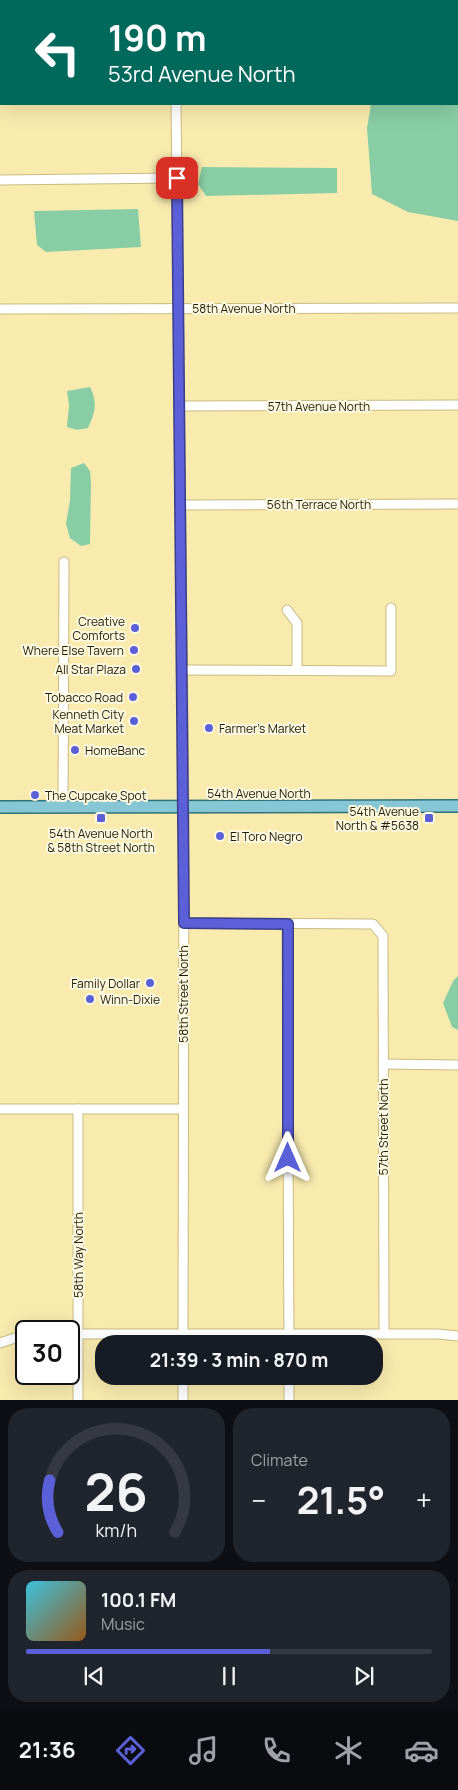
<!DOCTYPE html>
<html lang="en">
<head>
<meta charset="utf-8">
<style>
  :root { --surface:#171b24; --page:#20242c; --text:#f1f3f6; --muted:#9ea1a6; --line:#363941; --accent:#5b60d8 }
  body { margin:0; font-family:Manrope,sans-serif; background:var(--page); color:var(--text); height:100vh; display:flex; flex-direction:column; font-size:19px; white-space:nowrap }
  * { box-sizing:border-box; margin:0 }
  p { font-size:16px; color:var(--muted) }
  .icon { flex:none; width:28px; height:28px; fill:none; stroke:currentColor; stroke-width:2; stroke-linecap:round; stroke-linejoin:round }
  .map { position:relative; height:1400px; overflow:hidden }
  .panel { display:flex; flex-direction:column; gap:8px; padding:8px; background:#0d0f14; flex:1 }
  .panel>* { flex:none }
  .top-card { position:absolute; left:0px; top:0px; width:459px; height:105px; box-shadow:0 5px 20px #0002; background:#00695c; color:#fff; overflow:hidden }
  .speed { position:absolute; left:15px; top:1320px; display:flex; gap:10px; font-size:25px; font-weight:700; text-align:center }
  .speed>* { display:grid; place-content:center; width:65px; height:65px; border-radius:50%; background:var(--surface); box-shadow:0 5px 20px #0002; line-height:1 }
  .speed .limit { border:2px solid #111; border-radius:8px; background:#fff; color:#111 }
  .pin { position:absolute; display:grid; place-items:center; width:42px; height:42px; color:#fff; margin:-21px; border-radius:10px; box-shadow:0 2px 8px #0006 }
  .me { position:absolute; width:55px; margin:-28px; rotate:0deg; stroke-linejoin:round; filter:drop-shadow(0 0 4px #0008) }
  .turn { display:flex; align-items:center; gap:18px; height:105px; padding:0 25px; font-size:22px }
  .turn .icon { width:65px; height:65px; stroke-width:2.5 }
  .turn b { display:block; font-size:35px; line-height:42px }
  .big { font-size:38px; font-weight:700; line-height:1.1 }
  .panel .tile { flex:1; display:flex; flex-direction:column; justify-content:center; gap:8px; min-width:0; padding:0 18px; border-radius:20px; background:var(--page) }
  .panel .dial { align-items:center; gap:0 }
  .dial svg { height:130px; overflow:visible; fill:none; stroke:var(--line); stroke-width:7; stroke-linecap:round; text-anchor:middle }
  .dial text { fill:var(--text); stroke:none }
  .song { display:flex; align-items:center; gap:15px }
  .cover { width:60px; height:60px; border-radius:8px; background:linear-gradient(135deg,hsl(190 70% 55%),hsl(30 70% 35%)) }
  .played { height:5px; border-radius:2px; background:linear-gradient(90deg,var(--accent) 60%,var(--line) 60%) }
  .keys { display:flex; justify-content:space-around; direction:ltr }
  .heat { display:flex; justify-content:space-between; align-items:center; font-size:28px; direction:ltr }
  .panel .tiles { flex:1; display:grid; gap:8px; grid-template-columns:1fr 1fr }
  .tile:last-child { grid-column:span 2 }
  .trip { position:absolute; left:95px; top:1335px; width:288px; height:50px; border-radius:20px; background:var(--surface); box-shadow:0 5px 20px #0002; font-weight:700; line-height:50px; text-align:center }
  .dock { display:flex; height:80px; justify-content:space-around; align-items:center; background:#090b0e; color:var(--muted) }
  .dock .icon { width:35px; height:35px }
  .dock .active { color:var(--accent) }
  .dock b { font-size:22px; color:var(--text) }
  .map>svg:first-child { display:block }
  .water { fill:#89cda4 }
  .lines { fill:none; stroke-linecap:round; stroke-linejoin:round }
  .minor-casing { stroke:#c8bb80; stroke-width:11 }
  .major-casing { stroke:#2f727a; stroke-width:14 }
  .minor { stroke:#fff; stroke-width:9 }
  .major { stroke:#87c6d5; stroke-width:11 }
  .route-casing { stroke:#3b3e8c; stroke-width:12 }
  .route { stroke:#5b60d8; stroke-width:9 }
  .poi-dot { fill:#5b60d8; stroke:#fdf8e0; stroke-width:2 }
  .labels { text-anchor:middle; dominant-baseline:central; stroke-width:4; stroke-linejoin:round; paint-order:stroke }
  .street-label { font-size:12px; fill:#211c04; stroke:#fdf8e0 }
  .poi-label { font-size:12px; fill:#211c04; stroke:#fdf8e0; text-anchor:end }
</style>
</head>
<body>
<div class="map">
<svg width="458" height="1400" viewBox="0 0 458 1400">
  <rect width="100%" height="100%" fill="#f9ebae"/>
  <g class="water">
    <path d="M264 0H386L265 1Z"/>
    <path d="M458 80V221L408 212 372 194 367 128 371 104H458Z"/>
    <path d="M202 167 337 168V193L206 196 198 184Z"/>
    <path d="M138 209 141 247 46 252 37 245 34 211Z"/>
    <path d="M90 387C98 402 95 414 88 428L77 430 67 427 69 405 67 391Z"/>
    <path d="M84 463 90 471 91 484 90 544 81 546 70 538 66 524 70 500 71 468Z"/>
    <path d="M458 976V1030L452 1027 443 1003 453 981Z"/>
  </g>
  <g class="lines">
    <defs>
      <g id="minor">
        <path d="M176 0V1"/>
        <path d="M49 1V0"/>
        <path d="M0 60H1"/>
        <path d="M176 104 184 807 183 1344"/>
        <path d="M0 180 177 178"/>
        <path d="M0 309 458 308"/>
        <path d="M179 406 458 405"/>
        <path d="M180 505 458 504"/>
        <path d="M287 610 297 623V670"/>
        <path d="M181 670 391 671V608"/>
        <path d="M63 807 64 562"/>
        <path d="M184 923 373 924 383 936 384 1334"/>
        <path d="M287 924 289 1344"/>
        <path d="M383 1064 458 1065"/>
        <path d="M0 1109H183"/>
        <path d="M69 1334H438L458 1336"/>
        <path d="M0 1343 21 1336H26"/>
        <path d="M289 1376V1400"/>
        <path d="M78 1400V1109"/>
        <path d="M183 1400V1376"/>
      </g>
      <path id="major" d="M0 807 458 806"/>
    </defs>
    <use href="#minor" class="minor-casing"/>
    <use href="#major" class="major-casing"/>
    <use href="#minor" class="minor"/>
    <use href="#major" class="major"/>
  </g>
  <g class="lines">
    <defs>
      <path id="route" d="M177 178 184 923 288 924V1158"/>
    </defs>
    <use href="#route" class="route-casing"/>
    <use href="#route" class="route"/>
  </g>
  <g class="poi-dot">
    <circle cx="135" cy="628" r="5"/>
    <circle cx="134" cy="650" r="5"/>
    <circle cx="136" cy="669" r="5"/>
    <circle cx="133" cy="697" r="5"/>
    <circle cx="134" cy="721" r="5"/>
    <circle cx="209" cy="728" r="5"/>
    <circle cx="75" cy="750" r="5"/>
    <circle cx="35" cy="795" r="5"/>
    <rect x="96" y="813" width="10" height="10" rx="2.5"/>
    <rect x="424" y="813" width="10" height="10" rx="2.5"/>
    <circle cx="220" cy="836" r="5"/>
    <circle cx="150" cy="983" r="5"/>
    <circle cx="90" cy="999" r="5"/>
  </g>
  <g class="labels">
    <g class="street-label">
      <text x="244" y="308">58th Avenue North</text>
      <text x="319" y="406">57th Avenue North</text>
      <text x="319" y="504">56th Terrace North</text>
      <text x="259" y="793">54th Avenue North</text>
      <text transform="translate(183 994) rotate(-90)">58th Street North</text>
      <text transform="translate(383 1127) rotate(-90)">57th Street North</text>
      <text transform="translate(78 1255) rotate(-90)">58th Way North</text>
    </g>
    <g class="poi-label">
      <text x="125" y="621">Creative<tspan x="125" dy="14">Comforts</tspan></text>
      <text x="124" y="650">Where Else Tavern</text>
      <text x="126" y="669">All Star Plaza</text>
      <text x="123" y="697">Tobacco Road</text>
      <text x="124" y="714">Kenneth City<tspan x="124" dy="14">Meat Market</tspan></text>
      <text x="219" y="728" text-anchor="start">Farmer's Market</text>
      <text x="85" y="750" text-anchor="start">HomeBanc</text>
      <text x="45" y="795" text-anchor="start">The Cupcake Spot</text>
      <text x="419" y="811">54th Avenue<tspan x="419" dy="14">North &amp; #5638</tspan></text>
      <text x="101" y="833" text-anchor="middle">54th Avenue North<tspan x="101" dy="14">&amp; 58th Street North</tspan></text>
      <text x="230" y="836" text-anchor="start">El Toro Negro</text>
      <text x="140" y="983">Family Dollar</text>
      <text x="100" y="999" text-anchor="start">Winn-Dixie</text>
    </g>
  </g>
</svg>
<div class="speed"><div class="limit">30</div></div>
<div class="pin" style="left:177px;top:178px;background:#d93025"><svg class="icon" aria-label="arrive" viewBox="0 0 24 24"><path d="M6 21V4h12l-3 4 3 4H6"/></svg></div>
<svg class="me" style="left:288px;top:1158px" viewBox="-20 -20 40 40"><path d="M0-17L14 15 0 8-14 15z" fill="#5b60d8" stroke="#fff" stroke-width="4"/></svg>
<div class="trip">21:39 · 3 min · 870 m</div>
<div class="top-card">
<div class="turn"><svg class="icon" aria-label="left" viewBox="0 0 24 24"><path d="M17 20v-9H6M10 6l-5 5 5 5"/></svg><div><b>190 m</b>53rd Avenue North</div></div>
</div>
</div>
<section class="panel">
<div class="tiles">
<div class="tile dial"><svg viewBox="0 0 100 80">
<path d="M14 69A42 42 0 1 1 86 69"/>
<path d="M14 69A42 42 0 0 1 9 37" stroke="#5b60d8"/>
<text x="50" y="56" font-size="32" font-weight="700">26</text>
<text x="50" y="72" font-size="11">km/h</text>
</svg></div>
<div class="tile"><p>Climate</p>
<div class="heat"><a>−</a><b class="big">21.5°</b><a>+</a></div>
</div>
<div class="tile">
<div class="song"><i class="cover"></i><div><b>100.1 FM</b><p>Music</p></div></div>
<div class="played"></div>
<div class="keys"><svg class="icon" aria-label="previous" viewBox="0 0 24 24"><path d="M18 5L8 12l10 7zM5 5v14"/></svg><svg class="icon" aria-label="pause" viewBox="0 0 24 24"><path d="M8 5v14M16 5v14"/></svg><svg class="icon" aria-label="next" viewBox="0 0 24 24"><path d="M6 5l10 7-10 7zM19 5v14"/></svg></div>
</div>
</div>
</section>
<nav class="dock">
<b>21:36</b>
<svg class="icon active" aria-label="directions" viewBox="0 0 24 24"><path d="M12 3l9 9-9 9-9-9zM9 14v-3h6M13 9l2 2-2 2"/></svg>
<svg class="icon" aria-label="music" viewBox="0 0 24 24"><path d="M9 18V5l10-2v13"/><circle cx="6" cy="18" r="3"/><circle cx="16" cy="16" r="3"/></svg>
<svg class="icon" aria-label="phone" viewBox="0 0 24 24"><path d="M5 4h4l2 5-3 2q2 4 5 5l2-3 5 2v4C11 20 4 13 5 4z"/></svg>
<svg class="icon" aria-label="climate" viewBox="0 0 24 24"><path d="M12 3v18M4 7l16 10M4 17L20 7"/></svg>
<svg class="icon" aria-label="car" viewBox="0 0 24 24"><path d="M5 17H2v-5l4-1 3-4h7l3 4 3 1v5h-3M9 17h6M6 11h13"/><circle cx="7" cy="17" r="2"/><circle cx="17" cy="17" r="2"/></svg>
</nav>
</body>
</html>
